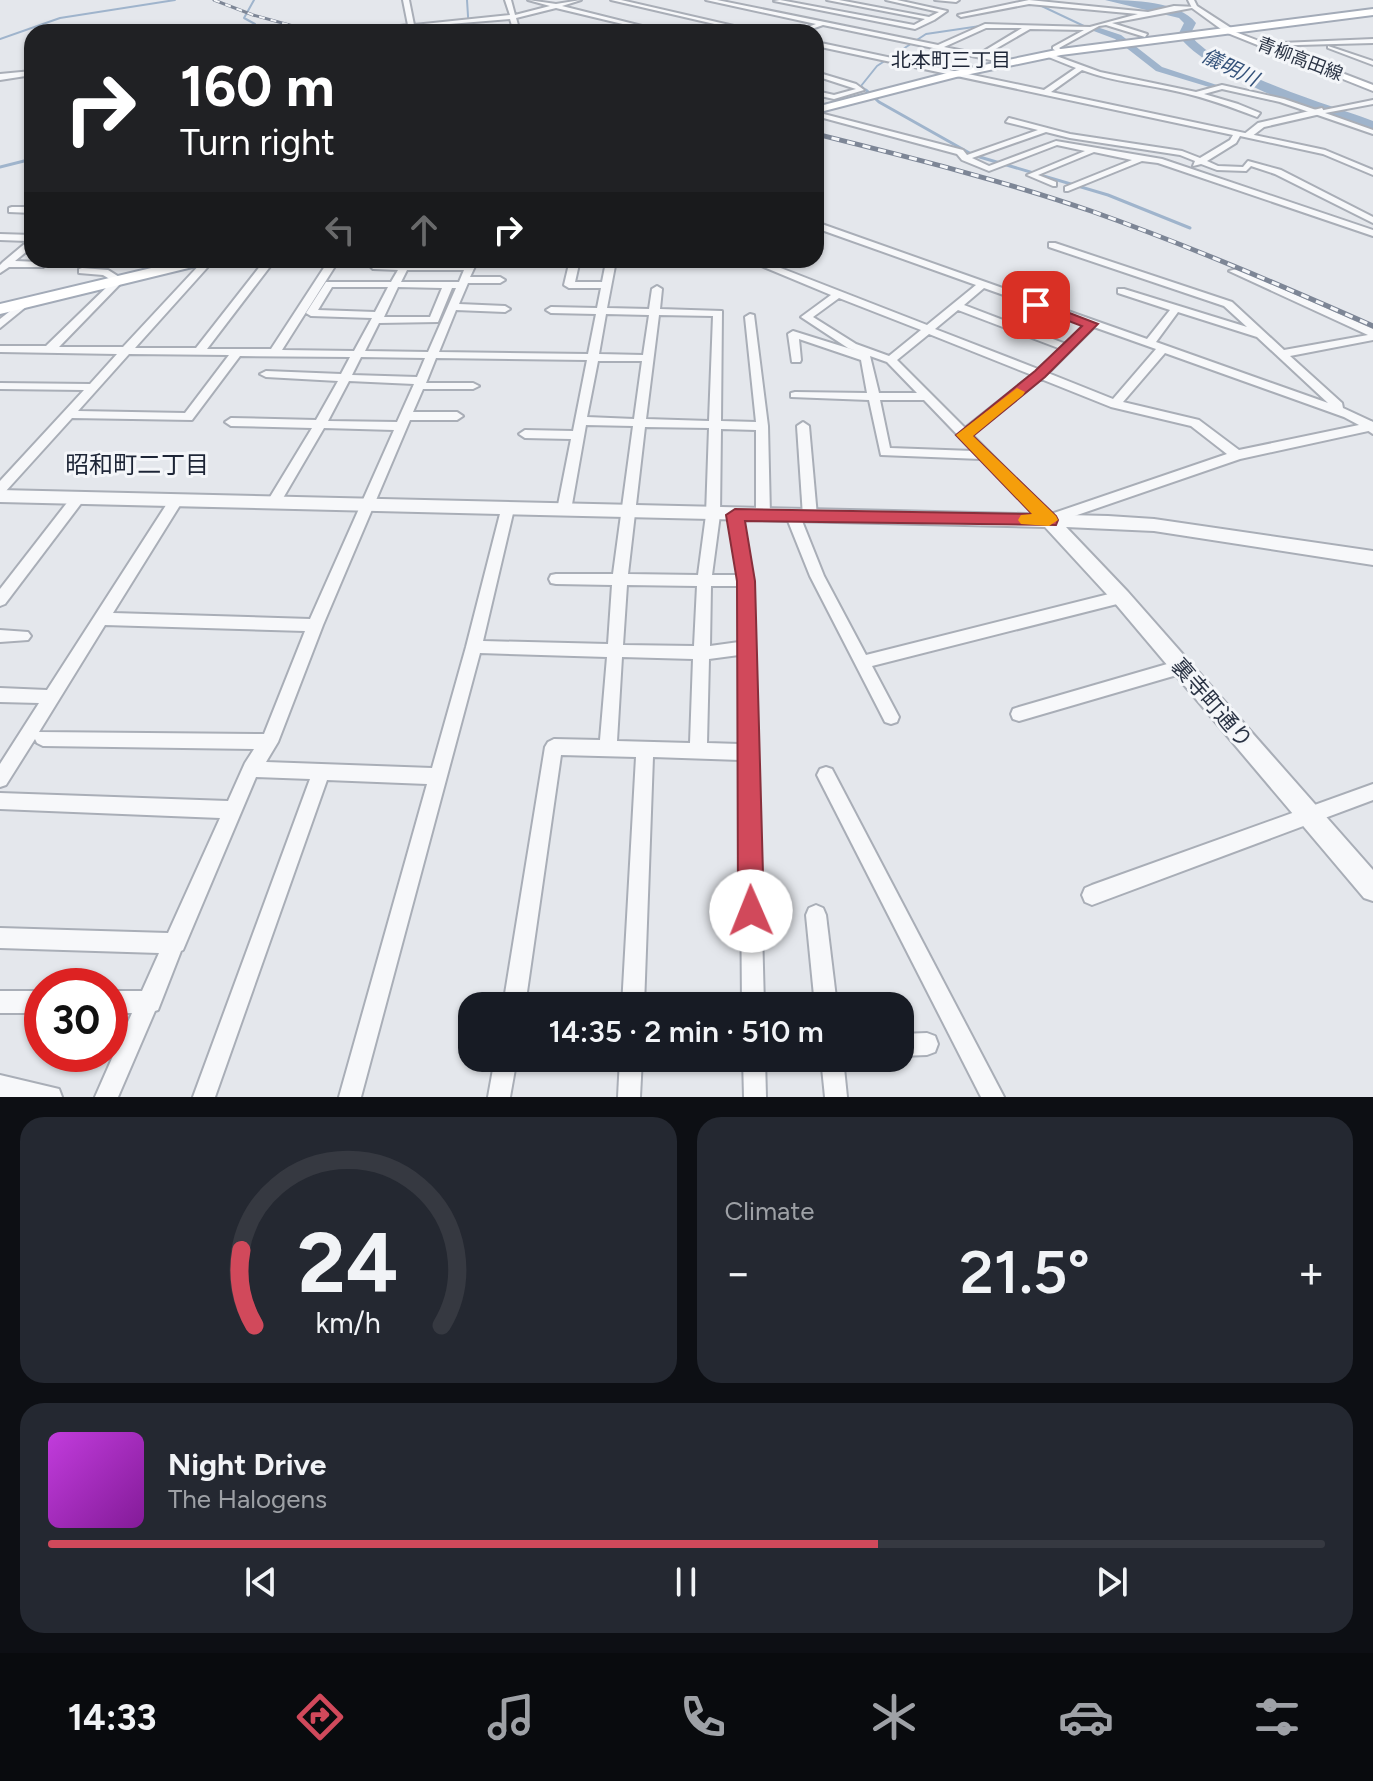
<!DOCTYPE html>
<html lang="en">
<head>
<meta charset="utf-8">
<style>
  :root { --surface:#171b24; --page:#242831; --text:#f1f3f6; --muted:#9ea1a6; --line:#363941; --accent:#d1495b }
  body { margin:0; font-family:Figtree,"Noto Sans JP",sans-serif; background:var(--page); color:var(--text); height:100vh; display:flex; flex-direction:column; font-size:30px; white-space:nowrap }
  * { box-sizing:border-box; margin:0 }
  p { font-size:26px; color:var(--muted) }
  .icon { flex:none; width:44px; height:44px; fill:none; stroke:currentColor; stroke-width:2; stroke-linecap:round; stroke-linejoin:round }
  .map { position:relative; height:1097px; overflow:hidden }
  .side { display:flex; flex-direction:column; gap:20px; padding:20px; background:#0d0f14; flex:1 }
  .side>* { flex:none }
  .hud { position:absolute; left:24px; top:24px; width:800px; height:244px; border-radius:24px; box-shadow:0 2px 6px #0004; background:#202124; color:#fff; overflow:hidden }
  .speed { position:absolute; left:24px; top:968px; display:flex; gap:16px; font-size:40px; font-weight:700; text-align:center }
  .speed>* { display:grid; place-content:center; width:104px; height:104px; border-radius:50%; background:var(--surface); box-shadow:0 2px 6px #0004; line-height:1 }
  .speed .limit { border:12px solid #d22; background:#fff; color:#111 }
  .pin { position:absolute; display:grid; place-items:center; width:68px; height:68px; color:#fff; margin:-34px; border-radius:16px; box-shadow:0 4px 12px #0006 }
  .me { position:absolute; width:88px; margin:-44px; rotate:359deg; stroke-linejoin:round; filter:drop-shadow(0 0 6px #0008) }
  .turn { display:flex; align-items:center; gap:28px; height:168px; padding:0 24px; font-size:36px }
  .turn .icon { width:104px; height:104px; stroke-width:2.5 }
  .turn b { display:block; font-size:56px; line-height:68px }
  .lanes { display:flex; align-items:center; height:76px; padding:0 24px; background:#0003; justify-content:center; gap:40px; direction:ltr }
  .lanes .off { opacity:.35 }
  .big { font-size:60px; font-weight:600; line-height:1.1 }
  .side .widget { flex:1; display:flex; flex-direction:column; justify-content:center; gap:12px; min-width:0; padding:0 28px; border-radius:24px; background:var(--page) }
  .side .dial { align-items:center; gap:0 }
  .dial svg { height:208px; overflow:visible; fill:none; stroke:var(--line); stroke-width:7; stroke-linecap:round; text-anchor:middle }
  .dial text { fill:var(--text); stroke:none }
  .song { display:flex; align-items:center; gap:24px }
  .cover { width:96px; height:96px; border-radius:12px; background:linear-gradient(135deg,hsl(290 70% 55%),hsl(290 70% 35%)) }
  .played { height:8px; border-radius:4px; background:linear-gradient(90deg,var(--accent) 65%,var(--line) 65%) }
  .keys { display:flex; justify-content:space-around; direction:ltr }
  .heat { display:flex; justify-content:space-between; align-items:center; font-size:44px; direction:ltr }
  .side .tiles { flex:1; display:grid; gap:20px; grid-template-columns:1fr 1fr }
  .widget:last-child { grid-column:span 2 }
  .trip { position:absolute; left:458px; top:992px; width:456px; height:80px; border-radius:24px; background:var(--surface); box-shadow:0 2px 6px #0004; font-weight:600; line-height:80px; text-align:center }
  .dock { display:flex; height:128px; justify-content:space-around; align-items:center; background:#090b0e; color:var(--muted) }
  .dock .icon { width:56px; height:56px }
  .dock .active { color:var(--accent) }
  .dock b { font-size:36px; color:var(--text) }
  .map>svg:first-child { display:block }
  .lines { fill:none; stroke-linecap:round; stroke-linejoin:round }
  .stream-far1 { stroke:#9fb4cc; stroke-width:2 }
  .stream { stroke:#9fb4cc; stroke-width:3 }
  .canal { fill:#9fb4cc; fill-rule:evenodd }
  .river { fill:#9fb4cc; fill-rule:evenodd }
  .minor-casing { stroke:#a9aeb7; stroke-width:4 }
  .tertiary-casing { stroke:#a9aeb7; stroke-width:4 }
  .secondary-casing { stroke:#a9aeb7; stroke-width:4 }
  .primary-casing { stroke:#a3abb8; stroke-width:4 }
  .minor { fill:#f7f8fa; fill-rule:evenodd }
  .tertiary { fill:#f7f8fa; fill-rule:evenodd }
  .secondary { fill:#fff; fill-rule:evenodd }
  .primary { fill:#fff; fill-rule:evenodd }
  .rail-far1-casing { stroke:#7d8696; stroke-width:3 }
  .rail-casing { stroke:#7d8696; stroke-width:5 }
  .rail-far1 { stroke:#f4f6f9; stroke-width:2; stroke-dasharray:6; stroke-linecap:butt }
  .rail { stroke:#f4f6f9; stroke-width:3; stroke-dasharray:8; stroke-linecap:butt }
  .route { fill:#d1495b; stroke:#882f3b; stroke-width:2 }
  .slow { fill:#f59e0b }
  .labels { text-anchor:middle; dominant-baseline:central; stroke-width:6; stroke-linejoin:round; paint-order:stroke }
  .far-street-label { font-size:18px; fill:#2b3445; stroke:#f4f6f9 }
  .far-neighbourhood-label { font-size:20px; fill:#1d2536; stroke:#f4f6f9 }
  .far-water-label { font-size:20px; font-style:italic; fill:#34527a; stroke:#f4f6f9 }
  .street-label { font-size:22px; fill:#2b3445; stroke:#f4f6f9 }
  .neighbourhood-label { font-size:24px; fill:#1d2536; stroke:#f4f6f9 }
</style>
</head>
<body>
<div class="map">
<svg width="1373" height="1097" viewBox="0 0 1373 1097">
  <rect width="100%" height="100%" fill="#e4e7ec"/>
  <g class="lines">
    <g class="stream-far1">
      <path d="M254 0 244 18 255 24 258 32"/>
      <path d="M467 0 469 32"/>
      <path d="M1029 0 1086 27"/>
      <path d="M0 39 60 18 175 0"/>
      <path d="M868 92 861 86 877 66 926 34 987 25"/>
    </g>
    <g class="stream">
      <path d="M866 90 879 102 973 155 1108 195 1190 228"/>
      <path d="M1249 95 1271 100"/>
      <path d="M1291 101 1301 100"/>
      <path d="M0 167 32 159"/>
    </g>
    <path class="canal" d="M1094 26 1121 35 1162 67 1223 87 1219 90 1156 71 1115 39 1091 30Z"/>
    <path class="river" d="M1105 0C1132 0 1179 1 1196 23L1190 35C1224 75 1322 102 1373 121V131C1323 118 1208 76 1178 35L1184 23 1179 18Z"/>
    <defs>
      <g id="minor">
        <path d="M403 0H409L414 25 510 15 505 0H511L515 15 550 6 528 0 556 4 581 0 562 6 666 32H656L556 8 516 18 520 32H514L510 19 353 32 408 25Z"/>
        <path d="M611 0H621L760 32H749Z"/>
        <path d="M706 0H717L938 45 985 24 1090 27 1138 14 1029 4 961 17 958 15 1029 0 1148 12 1174 6 1197 7 1112 23 1147 34 1145 37 1106 25 1099 26 1059 48 1064 52 1061 54 1053 49V47L1084 30 1030 29 985 55 1012 61 1010 64 823 25 803 32H794L816 24ZM986 28H1022L979 54 944 47Z"/>
        <path d="M780 0 914 25 925 19 827 0H839L929 17 939 12 886 0H897L947 11 934 20 915 29 774 1Z"/>
        <path d="M935 0H959L956 2Z"/>
        <path d="M1373 39V43L1260 46 1257 44Z"/>
        <path d="M816 42 1044 90 1076 68 1046 56 1048 53 1100 72 1196 92 1222 85 1284 99 1319 111 1373 100V104L1325 113 1373 130V134L1280 102 1222 89 1204 94 1238 104 1260 113 1257 117C1231 107 1207 98 1180 92 1147 84 1113 82 1082 70L1051 92 1325 150 1373 170V175L1323 154 1240 136 1236 143 1207 161 1218 166 1243 167 1248 161 1281 170 1373 217V223L1275 174 1251 166 1246 171 1217 170 1201 164 1193 166 1195 161 1180 155 1070 138 1046 132 972 158 989 166 1056 141 1162 159 1373 230V236L1158 163 1142 161 1068 191H1065V187L1132 160 1094 152 1038 175 1056 182V186H1053L1027 175 1085 151 1057 145 989 171 962 160 957 154 816 116V112L963 150 967 155 1038 130 1006 122 1009 118 1070 134 1182 151 1200 158 1230 140 1233 135 816 46Z"/>
        <path d="M1328 46 1373 61V65L1328 48Z"/>
        <path d="M816 72 856 84 864 90 834 99 816 95V91L834 95 856 89 816 76Z"/>
        <path d="M12 207H32V213L9 212V208Z"/>
        <path d="M816 222 1147 339 1170 310 1118 293V289H1124L1247 327 1224 306 1049 247V243H1055L1232 302 1284 350 1368 335 1229 271 1237 269 1373 329V340L1290 356 1342 403 1343 408 1373 422V430L1240 459 1054 523H1044L981 459 881 455 869 400 791 397V393L795 392 867 393 861 360 799 339 801 360 800 362H792L788 334 793 331 857 351 848 348 801 317 831 295 747 260H760L927 325 976 285 816 228ZM984 288 1085 324 1066 344 964 305ZM839 298 921 330 889 356 856 344 813 317ZM958 310 1061 349 1038 369 935 329ZM1178 312 1257 337 1328 403 1156 342ZM1094 327 1156 349 1113 399 1048 373ZM929 334 1032 375 965 428 897 360ZM1165 353 1344 417 1359 425 1239 450 1199 420 1123 402ZM870 356 887 362 917 393H879ZM1041 379 1111 407 1191 426 1227 454 1051 514 972 435ZM880 400H924L973 451 890 448Z"/>
        <path d="M0 234 32 235V247L15 261 40 262 45 265 43 267H9L0 273V265L3 262 28 241 0 240Z"/>
        <path d="M204 260H214L135 348H196L265 260H275L207 349H271L329 260H339L282 350 354 351 372 318 311 316 306 313 326 282H391L398 270 373 269 371 267 375 260H385L382 264H466L468 260H478L470 277H500L505 280 500 283H468L459 304 505 306 510 309 505 312 456 310 439 352 588 354 596 314 551 313 546 310 551 307 597 308 601 288H569L564 285 569 264 574 261 579 264 575 282H602L605 267 593 260H605L615 266 607 308 649 309 652 289 657 286 662 289 660 309 722 311 721 421 756 422 745 317 750 314 754 315 768 426 770 515 763 520 756 515V430L721 429 720 515 712 575H738L728 515 735 510 740 512 753 581 764 1006H742L740 760 653 757 644 1006H622L636 757 561 755 525 1006H503L545 747 548 742 554 739 600 740 607 657 480 653 361 1097H339L427 784 327 780 215 1097H193L310 779 256 777 183 950 181 951 158 1010 155 1011 118 1097H95L132 1013H110V991H142L159 953 0 948V928L168 933 220 818 0 809V793L228 801 245 763 254 749 43 746 37 743 35 739 6 785 0 787V764L39 703 0 702V688L47 690 170 499 175 497 182 502 113 613 310 619 394 430 324 428 279 505H269L267 502 312 428 231 426 225 422 231 418 316 420 338 381 266 377 260 374 266 371 341 374 350 357 240 356 192 420 72 418 5 492 0 493V481L84 390 0 389V383L90 384 117 354 0 352V346H46L113 281 103 275 79 273V269L82 268 108 270 124 280 59 347H123ZM407 270H464L459 282H401ZM332 287H388L375 312 318 310ZM398 287 442 288 430 317H384ZM452 288H456L428 352 365 351 379 323 438 322ZM606 314 649 315 643 355 599 354ZM659 315 713 316 709 421 646 419ZM129 354 229 355 185 413 78 411ZM361 357 425 358 417 377 352 375ZM436 358 587 360 573 431 525 430 519 434 525 438 571 439 557 510 559 513 564 515 571 510 586 425 633 426 613 574H556L551 575 549 579 551 583 556 584 612 585 608 644 483 641 514 509 512 506H502L466 647 432 768 266 762 278 742 323 625 410 420H457L463 416 457 412H413L423 389H473L479 386 473 383H426ZM598 361H642L634 419 587 417ZM349 381 414 384 397 422 328 421ZM645 427 709 428 706 515 698 575 628 574ZM627 585 697 586 694 646 623 645ZM711 586H739V642L710 646ZM105 625 305 631 264 734 39 732ZM739 655 740 744 707 743 709 659ZM622 657 693 659 690 743 617 741Z"/>
        <path d="M23 301 28 304 27 306 0 328V319Z"/>
        <path d="M803 422 809 426 817 516 810 521 803 516 797 426Z"/>
        <path d="M78 493 83 495 85 498 83 501 5 604 0 606V589L73 495Z"/>
        <path d="M793 511 800 516 824 576 866 655 1121 591 1126 593 1128 597 1126 601 1121 603 872 666 899 717 897 722 891 724 885 722 810 576 786 516Z"/>
        <path d="M0 630 28 632 31 636 28 640 0 642Z"/>
        <path d="M1181 660 1187 662 1189 667 1187 672 1019 721 1013 719 1011 714 1013 709 1019 707Z"/>
        <path d="M826 767 832 769 1004 1097H981L820 781 817 775 820 769Z"/>
        <path d="M1373 784V800L1092 905 1085 902 1082 895 1085 888 1092 885Z"/>
        <path d="M816 905 823 908 826 915 837 1006H815L806 915 809 908Z"/>
        <rect x="0" y="991" width="42" height="22"/>
        <path d="M927 1033 935 1036 938 1044 935 1052 927 1055 900 1056V1034Z"/>
        <path d="M495 1058H517L510 1097H488Z"/>
        <path d="M620 1058H642L640 1097H618Z"/>
        <path d="M743 1058H765L766 1097H744Z"/>
        <path d="M821 1058H843L847 1097H825Z"/>
        <path d="M0 1075 59 1089 62 1097H0Z"/>
      </g>
      <g id="tertiary">
        <path d="M1188 0H1194L1197 6 1231 28V32H1225L1192 8Z"/>
        <path d="M32 71V75L0 80V74Z"/>
        <path d="M1322 108 1325 113 1264 127 1251 137 1243 135 1258 123Z"/>
        <path d="M1369 421 1373 422V434L1361 426Z"/>
        <path d="M0 490 1108 516 1154 519 1373 551V565L1154 531 1066 527 1128 592 1373 870V901L1364 898 1114 602 1045 527 0 502Z"/>
      </g>
      <path id="secondary" d="M1225 28 1373 85V91L1225 32Z"/>
      <g id="primary">
        <path d="M1373 9V15L1061 55 956 77 816 113V107L955 71 1061 49Z"/>
        <path d="M185 260H211L209 263 0 314V304Z"/>
      </g>
    </defs>
    <use href="#minor" class="minor-casing"/>
    <use href="#tertiary" class="tertiary-casing"/>
    <use href="#secondary" class="secondary-casing"/>
    <use href="#primary" class="primary-casing"/>
    <use href="#minor" class="minor"/>
    <use href="#tertiary" class="tertiary"/>
    <use href="#secondary" class="secondary"/>
    <use href="#primary" class="primary"/>
    <defs>
      <path id="rail-far1" d="M214 0 253 15 315 32"/>
      <path id="rail" d="M816 134C908 157 1001 180 1091 211 1187 245 1280 285 1373 326"/>
    </defs>
    <use href="#rail-far1" class="rail-far1-casing"/>
    <use href="#rail" class="rail-casing"/>
    <use href="#rail-far1" class="rail-far1"/>
    <use href="#rail" class="rail"/>
  </g>
  <path class="route" d="M1032 302H1041L1098 324 1045 377 973 436 1056 516 1058 520 1056 525 745 521 755 581 764 911 760 920 751 924 742 920 738 911 737 581 726 515 735 509 1032 514 956 435 1035 371 1082 326 1032 307Z"/>
  <path class="slow" d="M1017 388 1025 392 1023 395 973 436 1056 516 1058 520 1049 526 1021 524 1018 520 1021 515 1032 514 956 435Z"/>
  <g class="labels">
    <g class="far-street-label">
      <text transform="translate(1300 59) rotate(21)">青柳高田線</text>
    </g>
    <g class="far-neighbourhood-label">
      <text x="951" y="60">北本町三丁目</text>
    </g>
    <g class="far-water-label">
      <text transform="translate(1230 67) rotate(26)">儀明川</text>
    </g>
    <g class="street-label">
      <text transform="translate(1212 703) rotate(49)">裏寺町通り</text>
    </g>
    <g class="neighbourhood-label">
      <text x="137" y="464">昭和町二丁目</text>
    </g>
  </g>
</svg>
<div class="speed"><div class="limit">30</div></div>
<div class="pin" style="left:1036px;top:305px;background:#d93025"><svg class="icon" aria-label="arrive" viewBox="0 0 24 24"><path d="M6 21V4h12l-3 4 3 4H6"/></svg></div>
<svg class="me" style="left:751px;top:911px" viewBox="-20 -20 40 40"><circle r="19" fill="#fff"/><path d="M0-13L10 11 0 6-10 11z" fill="#d1495b"/></svg>
<div class="trip">14:35 · 2 min · 510 m</div>
<div class="hud">
<div class="turn"><svg class="icon" aria-label="right" viewBox="0 0 24 24"><path d="M7 20v-9h11M14 6l5 5-5 5"/></svg><div><b>160 m</b>Turn right</div></div>
<div class="lanes"><svg class="icon off" aria-label="left" viewBox="0 0 24 24"><path d="M17 20v-9H6M10 6l-5 5 5 5"/></svg><svg class="icon off" aria-label="ahead" viewBox="0 0 24 24"><path d="M12 20V5M6 11l6-6 6 6"/></svg><svg class="icon" aria-label="right" viewBox="0 0 24 24"><path d="M7 20v-9h11M14 6l5 5-5 5"/></svg></div>
</div>
</div>
<section class="side">
<div class="tiles">
<div class="widget dial"><svg viewBox="0 0 100 80">
<path d="M14 69A42 42 0 1 1 86 69"/>
<path d="M14 69A42 42 0 0 1 9 40" stroke="#d1495b"/>
<text x="50" y="56" font-size="32" font-weight="700">24</text>
<text x="50" y="72" font-size="11">km/h</text>
</svg></div>
<div class="widget"><p>Climate</p>
<div class="heat"><a>−</a><b class="big">21.5°</b><a>+</a></div>
</div>
<div class="widget">
<div class="song"><i class="cover"></i><div><b>Night Drive</b><p>The Halogens</p></div></div>
<div class="played"></div>
<div class="keys"><svg class="icon" aria-label="previous" viewBox="0 0 24 24"><path d="M18 5L8 12l10 7zM5 5v14"/></svg><svg class="icon" aria-label="pause" viewBox="0 0 24 24"><path d="M8 5v14M16 5v14"/></svg><svg class="icon" aria-label="next" viewBox="0 0 24 24"><path d="M6 5l10 7-10 7zM19 5v14"/></svg></div>
</div>
</div>
</section>
<nav class="dock">
<b>14:33</b>
<svg class="icon active" aria-label="directions" viewBox="0 0 24 24"><path d="M12 3l9 9-9 9-9-9zM9 14v-3h6M13 9l2 2-2 2"/></svg>
<svg class="icon" aria-label="music" viewBox="0 0 24 24"><path d="M9 18V5l10-2v13"/><circle cx="6" cy="18" r="3"/><circle cx="16" cy="16" r="3"/></svg>
<svg class="icon" aria-label="phone" viewBox="0 0 24 24"><path d="M5 4h4l2 5-3 2q2 4 5 5l2-3 5 2v4C11 20 4 13 5 4z"/></svg>
<svg class="icon" aria-label="climate" viewBox="0 0 24 24"><path d="M12 3v18M4 7l16 10M4 17L20 7"/></svg>
<svg class="icon" aria-label="car" viewBox="0 0 24 24"><path d="M5 17H2v-5l4-1 3-4h7l3 4 3 1v5h-3M9 17h6M6 11h13"/><circle cx="7" cy="17" r="2"/><circle cx="17" cy="17" r="2"/></svg>
<svg class="icon" aria-label="filters" viewBox="0 0 24 24"><path d="M4 7h16M4 17h16"/><circle cx="9" cy="7" r="2"/><circle cx="15" cy="17" r="2"/></svg>
</nav>
</body>
</html>
